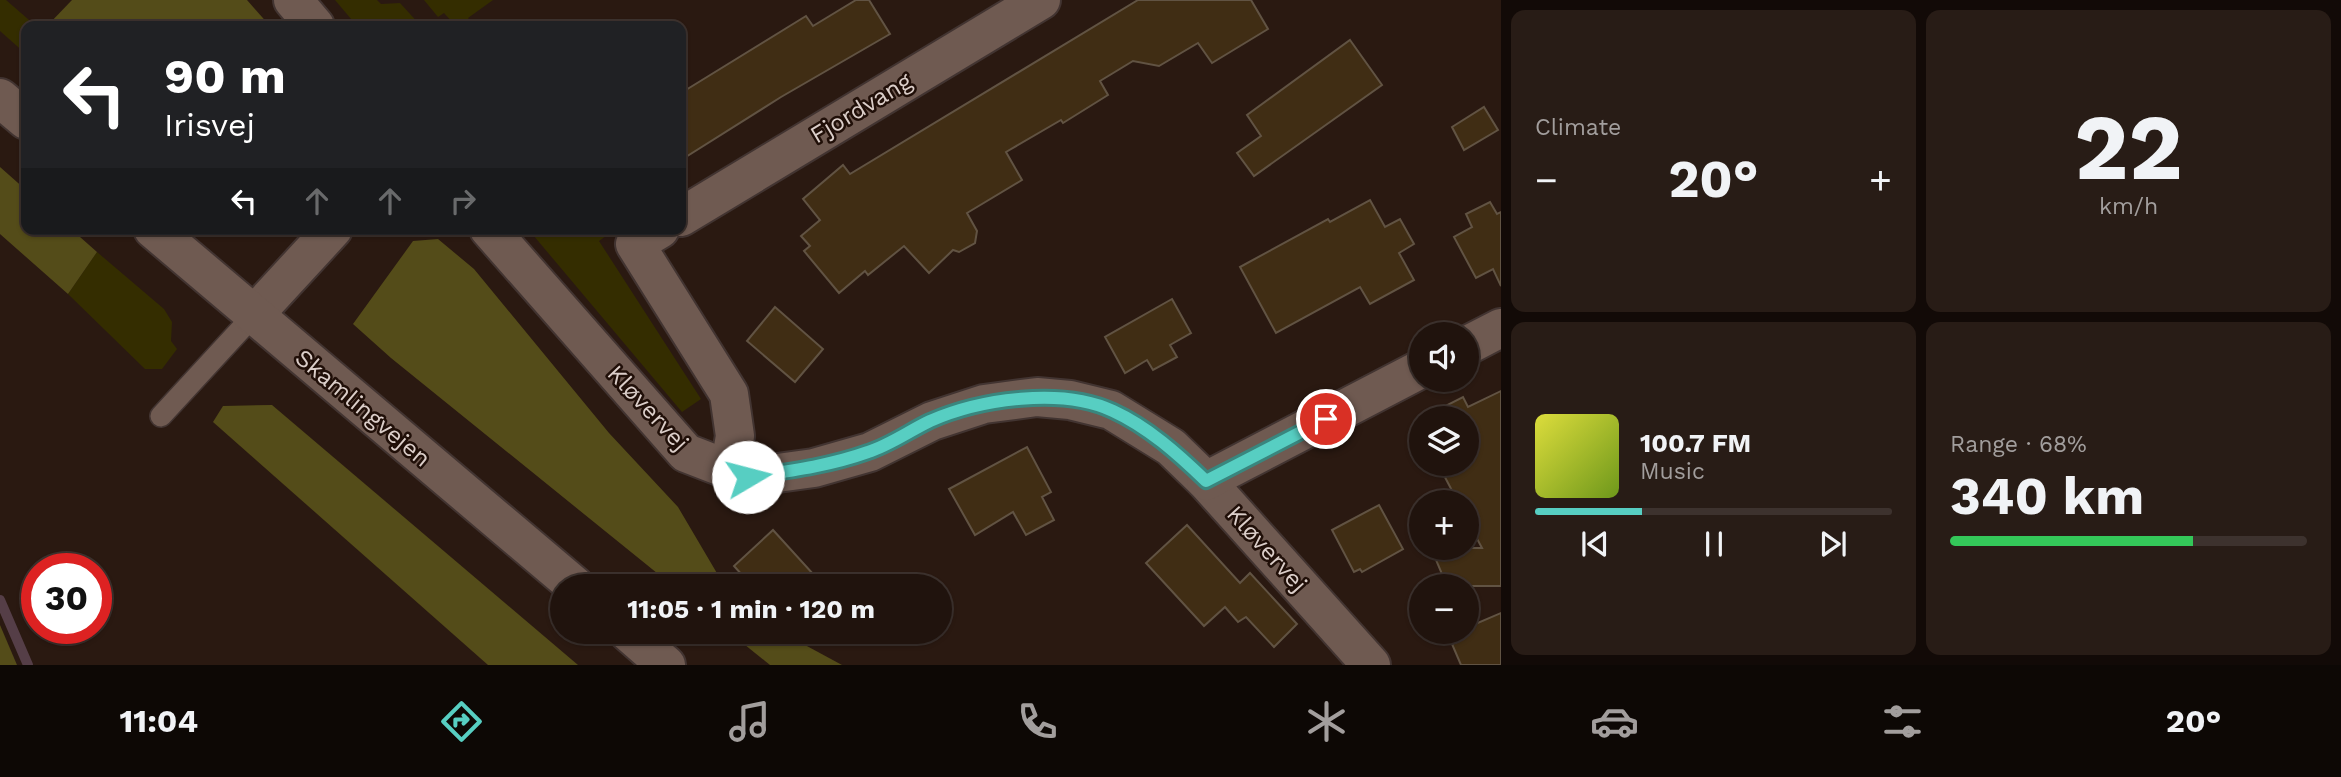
<!DOCTYPE html>
<html lang="en">
<head>
<meta charset="utf-8">
<style>
  :root { --surface:#20130d; --page:#281c16; --text:#f1f3f6; --muted:#a29e9d; --line:#3d322e; --accent:#57cec2 }
  body { margin:0; font-family:"Work Sans",sans-serif; background:var(--page); color:var(--text); height:100vh; display:flex; flex-direction:column; font-size:26px; white-space:nowrap }
  * { box-sizing:border-box; margin:0 }
  p { font-size:23px; color:var(--muted) }
  .icon { flex:none; width:38px; height:38px; fill:none; stroke:currentColor; stroke-width:2; stroke-linecap:round; stroke-linejoin:round }
  .map { position:relative; flex:1; overflow:hidden }
  .details { display:flex; flex-direction:column; gap:10px; padding:10px; background:#120a07; width:840px }
  .details>* { flex:none }
  .hud { position:absolute; left:21px; top:21px; width:665px; height:214px; border-radius:14px; box-shadow:0 2px 5px #0004,0 0 0 2px var(--line); background:#202124; color:#fff; overflow:hidden }
  .tools { position:absolute; left:1409px; top:322px; display:grid; gap:14px }
  .tools a { display:grid; place-items:center; width:70px; height:70px; border-radius:50%; background:var(--surface); box-shadow:0 2px 5px #0004,0 0 0 2px var(--line); font-size:35px }
  .speed { position:absolute; left:21px; top:553px; display:flex; gap:14px; font-size:35px; font-weight:700; text-align:center }
  .speed>* { display:grid; place-content:center; width:91px; height:91px; border-radius:50%; background:var(--surface); box-shadow:0 2px 5px #0004,0 0 0 2px var(--line); line-height:1 }
  .speed .limit { border:10px solid #d22; background:#fff; color:#111 }
  .pin { position:absolute; display:grid; place-items:center; width:60px; height:60px; color:#fff; margin:-30px; border:4px solid #fff; border-radius:50%; box-shadow:0 2px 7px #0007 }
  .me { position:absolute; width:77px; margin:-38px; rotate:82deg; stroke-linejoin:round; filter:drop-shadow(0 0 5px #0008) }
  .turn { display:flex; align-items:center; gap:24px; height:147px; padding:0 28px; font-size:32px }
  .turn .icon { width:91px; height:91px; stroke-width:2.5 }
  .turn b { display:block; font-size:49px; line-height:60px }
  .lanes { display:flex; align-items:center; height:66px; padding:0 28px; background:#0003; justify-content:center; gap:35px; direction:ltr }
  .lanes .off { opacity:.35 }
  .big { font-size:52px; font-weight:700; line-height:1.1 }
  .details .card { flex:1; display:flex; flex-direction:column; justify-content:center; gap:10px; min-width:0; padding:0 24px; border-radius:14px; background:var(--page) }
  .details .dial { align-items:center; gap:0 }
  .dial b { font-size:91px; line-height:1 }
  .song { display:flex; align-items:center; gap:21px }
  .cover { width:84px; height:84px; border-radius:10px; background:linear-gradient(135deg,hsl(60 70% 55%),hsl(80 70% 35%)) }
  .played { height:7px; border-radius:4px; background:linear-gradient(90deg,var(--accent) 30%,var(--line) 30%) }
  .keys { display:flex; justify-content:space-around; direction:ltr }
  .heat { display:flex; justify-content:space-between; align-items:center; font-size:38px; direction:ltr }
  .charge { height:10px; border-radius:5px; background:linear-gradient(90deg,#34c759 68%,var(--line) 0) }
  .details .tiles { flex:1; display:grid; gap:10px; grid-template-columns:repeat(2,1fr) }
  .trip { position:absolute; left:550px; top:574px; width:402px; height:70px; border-radius:35px; background:var(--surface); box-shadow:0 2px 5px #0004,0 0 0 2px var(--line); font-weight:700; line-height:70px; text-align:center }
  .tab-bar { display:flex; height:112px; justify-content:space-around; align-items:center; background:#0d0805; color:var(--muted) }
  .tab-bar .icon { width:49px; height:49px }
  .tab-bar .active { color:var(--accent) }
  .tab-bar b { font-size:32px; color:var(--text) }
  main { display:flex; flex:1; min-height:0 }
  .map>svg:first-child { display:block }
  .green { fill:#342d00 }
  .forest { fill:#544c19 }
  .lines { fill:none; stroke-linecap:round; stroke-linejoin:round }
  .stream { stroke:#553e47; stroke-width:10 }
  .building { fill:#402d14; stroke:#615343; stroke-width:2 }
  .service-casing { stroke:#423431; stroke-width:24 }
  .minor-casing { stroke:#423431; stroke-width:42 }
  .tertiary-casing { stroke:#423431; stroke-width:42 }
  .service { stroke:#6f5a51; stroke-width:21 }
  .minor { stroke:#6f5a51; stroke-width:38 }
  .tertiary { stroke:#6f5a51; stroke-width:38 }
  .route-casing { stroke:#39867e; stroke-width:18 }
  .route { stroke:#57cec2; stroke-width:12 }
  .labels { text-anchor:middle; dominant-baseline:central; stroke-width:5; stroke-linejoin:round; paint-order:stroke }
  .street-label { font-size:24px; fill:#dbcec9; stroke:#200f08 }
</style>
</head>
<body>
<main>
<div class="map">
<svg width="1501" height="665" viewBox="0 0 1501 665">
  <rect width="100%" height="100%" fill="#2a1911"/>
  <g class="green">
    <path d="M0 0H6L36 26H26V54L0 31Z"/>
    <path d="M335 0H377L381 4 400 3 421 26H357Z"/>
    <path d="M424 0H493L468 18 474 26H456L444 13 438 17Z"/>
    <path d="M528 229H600L606 236 599 241 701 399 682 412Z"/>
    <path d="M97 252 164 309 172 322 171 341 177 349 162 369H145L68 294Z"/>
  </g>
  <g class="forest">
    <path d="M72 0H247L270 26H47Z"/>
    <path d="M0 167 26 190V229H71L97 252 68 294 0 234Z"/>
    <path d="M438 239 474 269 609 433 678 507 721 580 727 586H673L391 358 353 324 413 241Z"/>
    <path d="M272 405 578 665H488L213 422 223 406Z"/>
    <path d="M0 625 17 665H0Z"/>
    <path d="M729 632H781L842 665H770Z"/>
  </g>
  <g class="lines">
    <path class="stream" d="M0 600 28 665"/>
  </g>
  <g class="building">
    <path d="M856 0H869L890 34 781 97 681 160V93L806 16 813 26Z"/>
    <path d="M1138 0H1251L1268 29 1212 63 1198 43 1159 66 1133 61 1100 81 1108 95 1063 123 1061 120 1006 152 1022 180 967 213 977 231 975 243 959 252 953 250 929 273 904 246 868 275 865 271 839 293 804 251 810 246 801 236 820 220 803 199 843 165 850 174Z"/>
    <path d="M1350 40 1382 85 1254 176 1237 153 1261 136 1247 115Z"/>
    <path d="M1484 107 1498 130 1464 150 1452 127Z"/>
    <path d="M1370 200 1385 227 1400 219 1414 244 1399 253 1414 280 1370 304 1360 287 1276 333 1240 267 1328 219 1330 222Z"/>
    <path d="M1490 202 1497 214 1501 212V286L1493 269 1476 278 1454 237 1472 227 1466 214Z"/>
    <path d="M1172 299 1191 333 1170 345 1177 357 1153 370 1147 360 1125 373 1105 337Z"/>
    <path d="M775 307 823 349 795 382 747 341Z"/>
    <path d="M1501 391V586H1447L1431 548H1482L1466 518V502H1458L1438 464H1466V418H1421V430L1416 421 1463 397 1468 407Z"/>
    <path d="M1027 447 1051 492 1042 497 1054 520 1026 535 1013 512 975 535 949 489Z"/>
    <path d="M1379 505 1403 549 1362 572 1360 569 1354 572 1332 530Z"/>
    <path d="M1187 525 1240 583 1250 573 1297 624 1274 647 1246 617 1238 622 1225 607 1204 626 1146 563Z"/>
    <path d="M773 530 824 586H752L734 566Z"/>
    <path d="M1501 613V665H1461L1452 644 1457 642 1453 634 1466 632V628Z"/>
  </g>
  <g class="lines">
    <defs>
      <path id="service" d="M161 416 253 316"/>
      <g id="minor">
        <path d="M293 0 315 26"/>
        <path d="M681 217 1041 0"/>
        <path d="M489 229 686 453 748 477 814 468 870 452 932 421 984 404 1037 397 1070 400 1111 410 1171 447 1206 481 1371 665"/>
        <path d="M660 229 635 244 729 394 735 436 729 471"/>
        <path d="M253 316 333 229"/>
        <path d="M1466 346 1501 328"/>
        <path d="M1206 481 1421 369"/>
      </g>
      <g id="tertiary">
        <path d="M0 98 26 120"/>
        <path d="M153 229 575 586"/>
        <path d="M628 632 666 665"/>
      </g>
    </defs>
    <use href="#service" class="service-casing"/>
    <use href="#minor" class="minor-casing"/>
    <use href="#tertiary" class="tertiary-casing"/>
    <use href="#service" class="service"/>
    <use href="#minor" class="minor"/>
    <use href="#tertiary" class="tertiary"/>
  </g>
  <g class="lines">
    <defs>
      <path id="route" d="M748 477C789 471 829 466 868 452 890 445 909 431 930 421 980 399 1062 387 1113 411 1148 427 1178 454 1206 481L1326 419"/>
    </defs>
    <use href="#route" class="route-casing"/>
    <use href="#route" class="route"/>
  </g>
  <g class="labels">
    <g class="street-label">
      <text transform="translate(861 108) rotate(-31)">Fjordvang</text>
      <text transform="translate(363 408) rotate(40)">Skamlingvejen</text>
      <text transform="translate(648 408) rotate(47)">Kløvervej</text>
      <text transform="translate(1267 549) rotate(48)">Kløvervej</text>
    </g>
  </g>
</svg>
<div class="tools">
<a><svg class="icon" aria-label="sound" viewBox="0 0 24 24"><path d="M4 9h4l5-4v14l-5-4H4zM17 9q2 3 0 6"/></svg></a>
<a><svg class="icon" aria-label="layers" viewBox="0 0 24 24"><path d="M12 4l9 5-9 5-9-5zM3 14l9 5 9-5"/></svg></a>
<a>+</a>
<a>−</a>
</div>
<div class="speed"><div class="limit">30</div></div>
<div class="pin" style="left:1326px;top:419px;background:#d93025"><svg class="icon" aria-label="arrive" viewBox="0 0 24 24"><path d="M6 21V4h12l-3 4 3 4H6"/></svg></div>
<svg class="me" style="left:748px;top:477px" viewBox="-20 -20 40 40"><circle r="19" fill="#fff"/><path d="M0-13L10 11 0 6-10 11z" fill="#57cec2"/></svg>
<div class="trip">11:05 · 1 min · 120 m</div>
<div class="hud">
<div class="turn"><svg class="icon" aria-label="left" viewBox="0 0 24 24"><path d="M17 20v-9H6M10 6l-5 5 5 5"/></svg><div><b>90 m</b>Irisvej</div></div>
<div class="lanes"><svg class="icon" aria-label="left" viewBox="0 0 24 24"><path d="M17 20v-9H6M10 6l-5 5 5 5"/></svg><svg class="icon off" aria-label="ahead" viewBox="0 0 24 24"><path d="M12 20V5M6 11l6-6 6 6"/></svg><svg class="icon off" aria-label="ahead" viewBox="0 0 24 24"><path d="M12 20V5M6 11l6-6 6 6"/></svg><svg class="icon off" aria-label="right" viewBox="0 0 24 24"><path d="M7 20v-9h11M14 6l5 5-5 5"/></svg></div>
</div>
</div>
<section class="details">
<div class="tiles">
<div class="card"><p>Climate</p>
<div class="heat"><a>−</a><b class="big">20°</b><a>+</a></div>
</div>
<div class="card dial"><b>22</b><p>km/h</p></div>
<div class="card">
<div class="song"><i class="cover"></i><div><b>100.7 FM</b><p>Music</p></div></div>
<div class="played"></div>
<div class="keys"><svg class="icon" aria-label="previous" viewBox="0 0 24 24"><path d="M18 5L8 12l10 7zM5 5v14"/></svg><svg class="icon" aria-label="pause" viewBox="0 0 24 24"><path d="M8 5v14M16 5v14"/></svg><svg class="icon" aria-label="next" viewBox="0 0 24 24"><path d="M6 5l10 7-10 7zM19 5v14"/></svg></div>
</div>
<div class="card"><p>Range · 68%</p><b class="big">340 km</b><div class="charge"></div></div>
</div>
</section>
</main>
<nav class="tab-bar">
<b>11:04</b>
<svg class="icon active" aria-label="directions" viewBox="0 0 24 24"><path d="M12 3l9 9-9 9-9-9zM9 14v-3h6M13 9l2 2-2 2"/></svg>
<svg class="icon" aria-label="music" viewBox="0 0 24 24"><path d="M9 18V5l10-2v13"/><circle cx="6" cy="18" r="3"/><circle cx="16" cy="16" r="3"/></svg>
<svg class="icon" aria-label="phone" viewBox="0 0 24 24"><path d="M5 4h4l2 5-3 2q2 4 5 5l2-3 5 2v4C11 20 4 13 5 4z"/></svg>
<svg class="icon" aria-label="climate" viewBox="0 0 24 24"><path d="M12 3v18M4 7l16 10M4 17L20 7"/></svg>
<svg class="icon" aria-label="car" viewBox="0 0 24 24"><path d="M5 17H2v-5l4-1 3-4h7l3 4 3 1v5h-3M9 17h6M6 11h13"/><circle cx="7" cy="17" r="2"/><circle cx="17" cy="17" r="2"/></svg>
<svg class="icon" aria-label="filters" viewBox="0 0 24 24"><path d="M4 7h16M4 17h16"/><circle cx="9" cy="7" r="2"/><circle cx="15" cy="17" r="2"/></svg>
<b>20°</b>
</nav>
</body>
</html>
